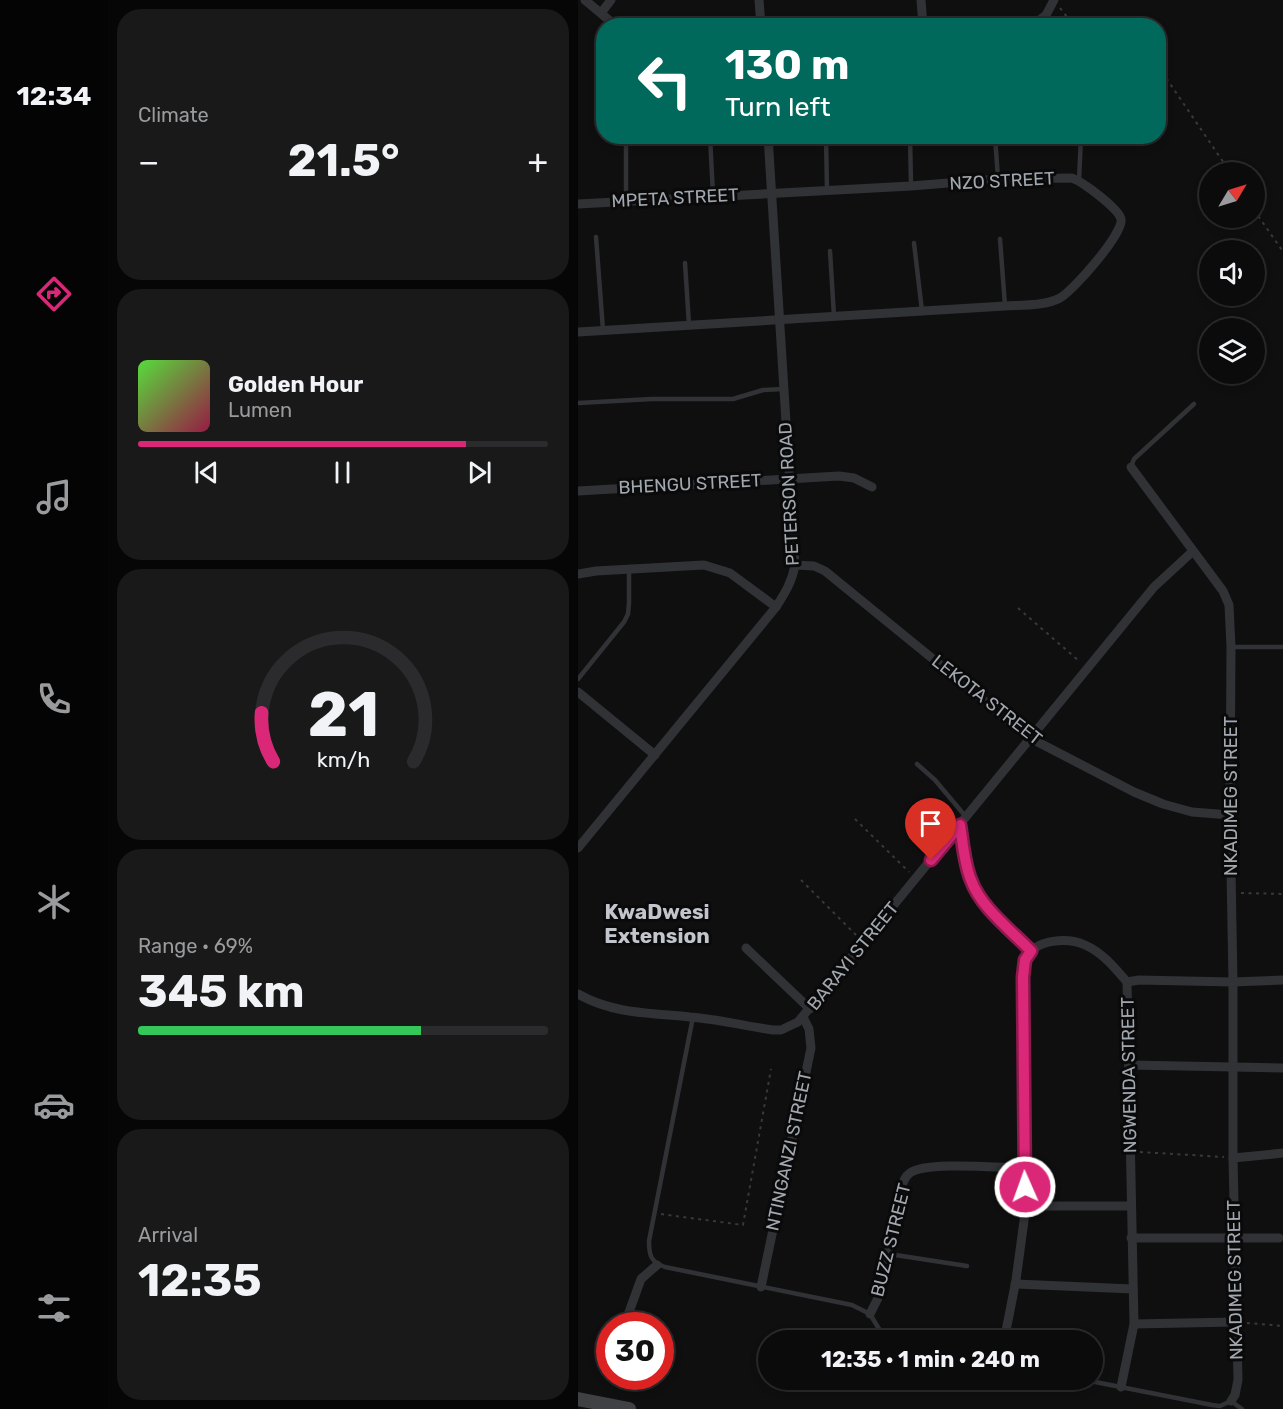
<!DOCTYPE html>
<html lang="en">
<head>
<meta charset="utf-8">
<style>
  :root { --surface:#0b0b0c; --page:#19191a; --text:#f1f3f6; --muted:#9a9b9d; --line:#2b2b2d; --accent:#db2777 }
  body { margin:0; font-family:Rubik,sans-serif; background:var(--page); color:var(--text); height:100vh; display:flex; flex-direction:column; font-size:22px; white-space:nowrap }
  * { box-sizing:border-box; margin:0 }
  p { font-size:20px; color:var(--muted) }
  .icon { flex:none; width:33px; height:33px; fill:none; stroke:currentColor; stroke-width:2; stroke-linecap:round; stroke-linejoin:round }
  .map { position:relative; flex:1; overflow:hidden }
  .panel { display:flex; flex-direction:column; gap:9px; padding:9px; background:#060607; width:470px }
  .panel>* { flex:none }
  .guide { position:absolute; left:18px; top:18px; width:570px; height:126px; border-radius:24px; box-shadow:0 3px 9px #0003,0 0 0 2px var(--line); background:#00695c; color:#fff; overflow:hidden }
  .needle { width:39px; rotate:52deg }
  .tools { position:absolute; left:621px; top:162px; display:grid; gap:12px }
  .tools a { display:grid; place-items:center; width:66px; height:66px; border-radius:50%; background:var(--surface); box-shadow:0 3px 9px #0003,0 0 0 2px var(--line); font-size:30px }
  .speed { position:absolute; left:18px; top:1312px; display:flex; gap:12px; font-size:30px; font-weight:700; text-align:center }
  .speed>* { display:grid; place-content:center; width:78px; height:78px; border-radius:50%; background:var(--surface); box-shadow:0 3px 9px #0003,0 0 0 2px var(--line); line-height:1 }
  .speed .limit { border:9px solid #d22; background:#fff; color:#111 }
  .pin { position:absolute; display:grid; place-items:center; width:51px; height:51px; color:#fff; margin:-62px -26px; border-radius:50% 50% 50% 0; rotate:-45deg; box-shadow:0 0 6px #0007 }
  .pin .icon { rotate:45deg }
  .me { position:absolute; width:66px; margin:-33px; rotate:358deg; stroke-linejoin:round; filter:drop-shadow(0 0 4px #0008) }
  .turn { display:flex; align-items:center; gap:21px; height:126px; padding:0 30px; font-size:27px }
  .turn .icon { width:78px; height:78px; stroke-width:2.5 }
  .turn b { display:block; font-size:42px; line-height:51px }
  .big { font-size:45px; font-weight:700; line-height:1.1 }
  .panel .widget { flex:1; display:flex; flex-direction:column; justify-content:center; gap:9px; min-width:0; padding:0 21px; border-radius:24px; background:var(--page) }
  .panel .dial { align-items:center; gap:0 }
  .dial svg { height:156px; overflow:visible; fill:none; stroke:var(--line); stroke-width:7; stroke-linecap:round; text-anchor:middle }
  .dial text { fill:var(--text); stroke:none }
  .song { display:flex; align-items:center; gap:18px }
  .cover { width:72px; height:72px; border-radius:9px; background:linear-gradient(135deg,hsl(110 70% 55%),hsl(340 70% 35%)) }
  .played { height:6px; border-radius:3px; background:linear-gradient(90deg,var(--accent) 80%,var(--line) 80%) }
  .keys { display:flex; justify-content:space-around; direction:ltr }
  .heat { display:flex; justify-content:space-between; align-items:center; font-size:33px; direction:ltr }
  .charge { height:9px; border-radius:4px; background:linear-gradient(90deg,#34c759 69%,var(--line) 0) }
  .trip { position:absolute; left:180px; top:1330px; width:345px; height:60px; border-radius:30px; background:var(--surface); box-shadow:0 3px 9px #0003,0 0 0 2px var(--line); font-weight:700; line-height:60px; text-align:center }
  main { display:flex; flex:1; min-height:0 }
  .menu { display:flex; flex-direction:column; width:108px; justify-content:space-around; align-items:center; background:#040405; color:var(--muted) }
  .menu .icon { width:42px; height:42px }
  .menu .current { color:var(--accent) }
  .menu b { font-size:27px; color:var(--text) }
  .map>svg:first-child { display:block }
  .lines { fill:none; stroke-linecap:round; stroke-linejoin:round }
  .path { stroke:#37393c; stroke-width:2; stroke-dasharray:3 4.5; stroke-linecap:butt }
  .lane { stroke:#313235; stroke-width:4.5 }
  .street { stroke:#313235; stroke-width:9 }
  .secondary { stroke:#3f4144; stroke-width:14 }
  .route-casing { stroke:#8e194d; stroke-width:15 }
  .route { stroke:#db2777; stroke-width:10 }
  .labels { text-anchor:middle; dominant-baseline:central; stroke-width:6; stroke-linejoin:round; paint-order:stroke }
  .street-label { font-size:18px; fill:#a2a8af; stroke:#0a0a0b }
  .quarter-label { font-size:21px; font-weight:bold; fill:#c2c6cc; stroke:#0a0a0b }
</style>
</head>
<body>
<main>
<nav class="menu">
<b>12:34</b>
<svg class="icon current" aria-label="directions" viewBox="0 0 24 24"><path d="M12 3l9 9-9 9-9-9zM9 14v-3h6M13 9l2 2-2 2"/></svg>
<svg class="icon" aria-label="music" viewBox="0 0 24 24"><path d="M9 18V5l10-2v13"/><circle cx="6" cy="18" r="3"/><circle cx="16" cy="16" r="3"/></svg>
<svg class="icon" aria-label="phone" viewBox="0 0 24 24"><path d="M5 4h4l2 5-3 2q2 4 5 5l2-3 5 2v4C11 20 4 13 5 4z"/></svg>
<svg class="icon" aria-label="climate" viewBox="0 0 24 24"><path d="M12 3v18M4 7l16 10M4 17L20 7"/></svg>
<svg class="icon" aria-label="car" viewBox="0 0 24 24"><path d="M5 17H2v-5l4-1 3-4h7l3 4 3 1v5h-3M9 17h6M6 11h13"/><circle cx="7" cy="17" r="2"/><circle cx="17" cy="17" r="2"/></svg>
<svg class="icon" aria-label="filters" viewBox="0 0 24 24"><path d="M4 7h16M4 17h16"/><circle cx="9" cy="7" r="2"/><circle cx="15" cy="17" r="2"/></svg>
</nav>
<section class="panel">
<div class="widget"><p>Climate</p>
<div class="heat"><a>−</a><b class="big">21.5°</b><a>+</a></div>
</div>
<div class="widget">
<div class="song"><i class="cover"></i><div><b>Golden Hour</b><p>Lumen</p></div></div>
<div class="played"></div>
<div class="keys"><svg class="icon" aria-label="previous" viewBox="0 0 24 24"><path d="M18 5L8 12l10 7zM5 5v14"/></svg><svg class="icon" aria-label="pause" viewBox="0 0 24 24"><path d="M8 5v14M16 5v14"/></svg><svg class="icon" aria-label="next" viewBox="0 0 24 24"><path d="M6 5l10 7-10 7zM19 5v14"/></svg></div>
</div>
<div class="widget dial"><svg viewBox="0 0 100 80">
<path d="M14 69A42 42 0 1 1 86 69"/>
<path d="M14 69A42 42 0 0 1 8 44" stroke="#db2777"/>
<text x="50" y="56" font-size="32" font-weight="700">21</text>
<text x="50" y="72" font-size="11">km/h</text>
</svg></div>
<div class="widget"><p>Range · 69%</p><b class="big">345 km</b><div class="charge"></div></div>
<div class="widget"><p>Arrival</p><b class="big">12:35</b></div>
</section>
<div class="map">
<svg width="706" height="1409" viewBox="0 0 706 1409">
  <rect width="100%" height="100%" fill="#0f0f10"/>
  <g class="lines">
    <g class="path">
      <path d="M482 8 496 26"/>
      <path d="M580 66 652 172"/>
      <path d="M676 210 706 253"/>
      <path d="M440 608 501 661"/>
      <path d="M277 819 331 872"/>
      <path d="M223 880 278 935"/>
      <path d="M663 893 706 894"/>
      <path d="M562 1152 646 1157"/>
      <path d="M83 1214 165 1225 193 1069"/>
      <path d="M669 1323 706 1326"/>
    </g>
    <g class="lane">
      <path d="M132 136 135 195"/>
      <path d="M248 136 249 191"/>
      <path d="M332 136 333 185"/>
      <path d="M417 136 420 179"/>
      <path d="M501 181 503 136"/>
      <path d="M48 201V136"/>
      <path d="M18 237 25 330"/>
      <path d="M422 239 427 306"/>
      <path d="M336 243 344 311"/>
      <path d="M252 251 256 316"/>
      <path d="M107 263 111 325"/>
      <path d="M0 403 74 399H155L185 390 206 389"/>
      <path d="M553 467 556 459 616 404"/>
      <path d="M653 647H706"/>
      <path d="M0 679 46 622 50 614 51 603V569"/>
      <path d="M339 764 357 780 388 817"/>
      <path d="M382 825C385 843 386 863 393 880 403 908 433 930 453 951"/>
      <path d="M115 1017 71 1241C71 1256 73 1262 87 1267L274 1305 292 1314 304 1334 313 1341"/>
      <path d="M311 1254 389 1266"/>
      <path d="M507 1380 634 1405 642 1406 653 1401 664 1409"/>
    </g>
    <g class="street">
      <path d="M7 0 38 26"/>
      <path d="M181 0 183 26"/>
      <path d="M343 0 345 26"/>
      <path d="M23 13 33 0"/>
      <path d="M454 26 468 15 476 0"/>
      <path d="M0 204 333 186 420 179 494 178C505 182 540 208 543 219 546 233 495 291 482 298 467 306 444 305 427 306L0 332"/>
      <path d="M553 467 645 591 651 605 653 647 652 815 655 982V1158L660 1380 657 1395 653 1401"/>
      <path d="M0 491 261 476 276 478 294 487"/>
      <path d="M217 565 236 566 247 571 452 738 556 792 585 804 614 812 652 815"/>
      <path d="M0 574 18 571 126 565 152 573 198 607"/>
      <path d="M0 692 77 755"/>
      <path d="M0 848 198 607C207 593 214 582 217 565L190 136"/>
      <path d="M168 948 232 1009"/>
      <path d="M549 982 561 980 655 982 706 980"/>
      <path d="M0 994C35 1014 73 1013 112 1017 140 1019 167 1026 195 1030H203L220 1022 576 587 614 552"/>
      <path d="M551 1065 706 1068"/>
      <path d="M655 1158 706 1153"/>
      <path d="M448 1206H552"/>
      <path d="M553 1238H701"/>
      <path d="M437 1284 555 1289"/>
      <path d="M183 1287 233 1048 231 1029 225 1017"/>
      <path d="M292 1314 301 1296 323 1189C325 1183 326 1177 332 1173 348 1161 423 1168 446 1168"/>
      <path d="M556 1324 657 1322"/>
      <path d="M46 1326 63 1279 79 1265"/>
      <path d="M426 1341 438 1280 448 1206 445 977C446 971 446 964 448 958 458 939 490 937 507 945 525 953 537 968 549 982L556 1324 543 1387"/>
    </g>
    <path class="secondary" d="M0 1399 51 1409"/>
  </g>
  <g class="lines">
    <defs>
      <path id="route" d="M353 860 382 825C385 843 386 863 393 880 403 908 433 930 453 951L447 960 445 977 447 1187"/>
    </defs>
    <use href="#route" class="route-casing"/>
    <use href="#route" class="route"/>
  </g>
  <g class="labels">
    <g class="street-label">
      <text transform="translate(424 181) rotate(-3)">NZO STREET</text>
      <text transform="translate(97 198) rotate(-3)">MPETA STREET</text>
      <text transform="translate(112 484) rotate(-3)">BHENGU STREET</text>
      <text transform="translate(211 494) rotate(-93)">PETERSON ROAD</text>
      <text transform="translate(409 700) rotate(38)">LEKOTA STREET</text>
      <text transform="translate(653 796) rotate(-90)">NKADIMEG STREET</text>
      <text transform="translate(275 956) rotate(-51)">BARAYI STREET</text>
      <text transform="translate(551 1075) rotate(-91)">NGWENDA STREET</text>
      <text transform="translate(211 1151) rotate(-78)">NTINGANZI STREET</text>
      <text transform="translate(313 1240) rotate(-76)">BUZZ STREET</text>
      <text transform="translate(657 1280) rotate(-91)">NKADIMEG STREET</text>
    </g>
    <g class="quarter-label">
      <text x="79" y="911">KwaDwesi<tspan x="79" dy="24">Extension</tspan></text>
    </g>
  </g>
</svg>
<div class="tools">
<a><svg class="needle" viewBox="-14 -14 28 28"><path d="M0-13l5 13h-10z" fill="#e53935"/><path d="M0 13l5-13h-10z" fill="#9a9b9d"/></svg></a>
<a><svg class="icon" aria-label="sound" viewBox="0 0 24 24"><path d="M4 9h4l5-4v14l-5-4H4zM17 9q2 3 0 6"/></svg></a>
<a><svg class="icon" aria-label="layers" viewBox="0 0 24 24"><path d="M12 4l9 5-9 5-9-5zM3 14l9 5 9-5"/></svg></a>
</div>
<div class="speed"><div class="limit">30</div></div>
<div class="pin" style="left:353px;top:860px;background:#d93025"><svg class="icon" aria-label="arrive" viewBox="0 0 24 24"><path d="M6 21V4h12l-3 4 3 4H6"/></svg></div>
<svg class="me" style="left:447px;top:1187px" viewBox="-20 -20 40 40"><circle r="17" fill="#db2777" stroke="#fff" stroke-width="3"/><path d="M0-11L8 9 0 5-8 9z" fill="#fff"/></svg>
<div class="trip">12:35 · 1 min · 240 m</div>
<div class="guide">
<div class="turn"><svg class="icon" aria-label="left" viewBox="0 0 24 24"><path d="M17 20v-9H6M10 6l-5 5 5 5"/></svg><div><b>130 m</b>Turn left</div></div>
</div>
</div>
</main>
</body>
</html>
